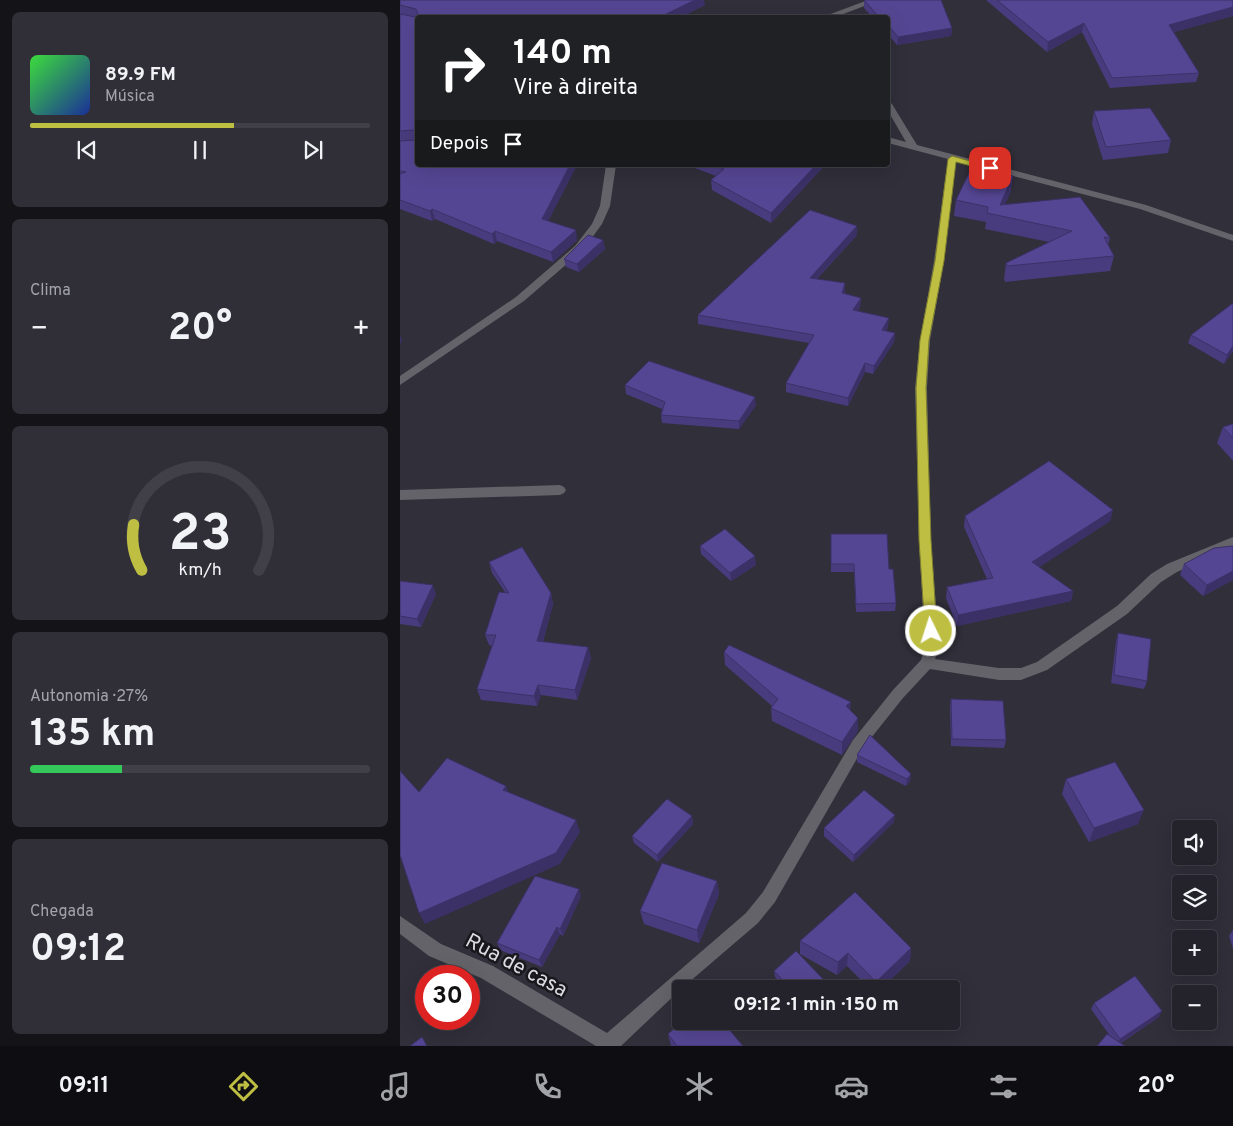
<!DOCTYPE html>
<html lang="pt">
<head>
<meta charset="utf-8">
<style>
  :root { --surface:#24232c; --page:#302f38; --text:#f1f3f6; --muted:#a3a4a9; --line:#414048; --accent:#bebf42 }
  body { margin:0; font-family:Overpass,sans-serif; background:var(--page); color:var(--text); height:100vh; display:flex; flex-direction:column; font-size:19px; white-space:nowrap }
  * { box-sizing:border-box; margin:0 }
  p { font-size:16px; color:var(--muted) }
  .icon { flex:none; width:28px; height:28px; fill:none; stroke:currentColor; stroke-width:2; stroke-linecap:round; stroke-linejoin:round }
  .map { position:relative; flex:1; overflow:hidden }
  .details { display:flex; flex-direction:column; gap:12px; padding:12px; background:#141318; width:400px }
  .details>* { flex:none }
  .guide { position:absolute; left:15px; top:15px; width:475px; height:152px; border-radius:5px; box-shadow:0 5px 20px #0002,0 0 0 1px var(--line); background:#202124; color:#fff; overflow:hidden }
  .buttons { position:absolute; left:772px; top:820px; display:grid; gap:10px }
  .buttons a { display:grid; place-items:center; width:45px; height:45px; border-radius:5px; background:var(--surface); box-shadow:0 5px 20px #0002,0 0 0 1px var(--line); font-size:25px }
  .speed { position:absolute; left:15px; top:965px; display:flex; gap:10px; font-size:25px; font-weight:700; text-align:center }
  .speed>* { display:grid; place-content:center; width:65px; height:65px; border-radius:50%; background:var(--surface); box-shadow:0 5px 20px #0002,0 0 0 1px var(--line); line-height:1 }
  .speed .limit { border:8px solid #d22; background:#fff; color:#111 }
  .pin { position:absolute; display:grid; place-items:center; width:42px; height:42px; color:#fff; margin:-21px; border-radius:10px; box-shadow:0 2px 8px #0006 }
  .me { position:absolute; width:55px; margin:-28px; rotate:356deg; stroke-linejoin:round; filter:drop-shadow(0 0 4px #0008) }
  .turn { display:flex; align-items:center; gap:18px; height:105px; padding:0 15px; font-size:22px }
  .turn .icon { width:65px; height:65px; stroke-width:2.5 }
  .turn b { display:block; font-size:35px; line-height:42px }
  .then { display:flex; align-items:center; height:48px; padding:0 15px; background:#0003; gap:10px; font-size:19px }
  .big { font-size:38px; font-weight:700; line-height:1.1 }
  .details .card { flex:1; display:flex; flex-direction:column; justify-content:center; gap:8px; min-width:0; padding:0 18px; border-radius:8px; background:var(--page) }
  .details .dial { align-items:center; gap:0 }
  .dial svg { height:130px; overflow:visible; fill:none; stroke:var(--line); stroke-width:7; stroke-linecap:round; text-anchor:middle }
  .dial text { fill:var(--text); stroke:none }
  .song { display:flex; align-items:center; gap:15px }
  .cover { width:60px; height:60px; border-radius:8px; background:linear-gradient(135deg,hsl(120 70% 55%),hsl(230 70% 35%)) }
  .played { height:5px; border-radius:2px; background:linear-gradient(90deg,var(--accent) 60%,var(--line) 60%) }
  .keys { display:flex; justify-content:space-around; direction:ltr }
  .heat { display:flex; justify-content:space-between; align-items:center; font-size:28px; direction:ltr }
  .charge { height:8px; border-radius:4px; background:linear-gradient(90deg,#34c759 27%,var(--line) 0) }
  .trip { position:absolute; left:272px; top:980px; width:288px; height:50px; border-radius:5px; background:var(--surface); box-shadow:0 5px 20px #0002,0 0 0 1px var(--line); font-weight:700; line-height:50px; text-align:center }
  .tab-bar { display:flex; height:80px; justify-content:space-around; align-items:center; background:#0e0e12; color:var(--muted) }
  .tab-bar .icon { width:35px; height:35px }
  .tab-bar .active { color:var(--accent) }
  .tab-bar b { font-size:22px; color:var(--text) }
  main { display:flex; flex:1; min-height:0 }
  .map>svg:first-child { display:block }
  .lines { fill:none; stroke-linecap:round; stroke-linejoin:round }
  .minor { fill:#636369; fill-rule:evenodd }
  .wall { fill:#493c7e }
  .shaded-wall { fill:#3c3167 }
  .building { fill:#554693; stroke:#3c3167 }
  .route { fill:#bebf42; stroke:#7c7c2b }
  .labels { text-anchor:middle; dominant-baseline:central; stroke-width:5; stroke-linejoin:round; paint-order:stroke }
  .near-street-label { font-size:21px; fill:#dcdbe3; stroke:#18181d }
</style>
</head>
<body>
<main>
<section class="details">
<div class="card">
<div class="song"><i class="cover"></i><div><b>89.9 FM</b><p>Música</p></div></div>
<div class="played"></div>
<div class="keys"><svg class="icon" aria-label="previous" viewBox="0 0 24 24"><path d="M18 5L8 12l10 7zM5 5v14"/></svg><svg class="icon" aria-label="pause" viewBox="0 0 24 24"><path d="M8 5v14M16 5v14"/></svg><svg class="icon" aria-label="next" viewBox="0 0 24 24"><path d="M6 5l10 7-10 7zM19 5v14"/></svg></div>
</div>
<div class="card"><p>Clima</p>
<div class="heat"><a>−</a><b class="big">20°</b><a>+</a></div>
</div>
<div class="card dial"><svg viewBox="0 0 100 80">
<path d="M14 69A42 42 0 1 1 86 69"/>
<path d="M14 69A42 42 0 0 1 9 41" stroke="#bebf42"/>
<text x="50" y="56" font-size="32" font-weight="700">23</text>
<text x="50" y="72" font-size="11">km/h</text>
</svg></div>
<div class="card"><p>Autonomia · 27%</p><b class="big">135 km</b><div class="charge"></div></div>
<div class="card"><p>Chegada</p><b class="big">09:12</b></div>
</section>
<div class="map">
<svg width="833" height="1046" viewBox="0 0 833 1046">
  <rect width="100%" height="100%" fill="#302f3a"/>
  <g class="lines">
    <g class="minor">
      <path d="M468 0H480L433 18H420Z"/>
      <path d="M488 101 492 104 517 145 746 205 833 235V241L740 209 556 161 544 261 530 340 527 388 531 540 539 647 535 659 599 668H621L637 662 717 606 751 574 767 564 833 537V547L777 572 761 582 727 614 647 670 621 680H599L530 669 503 698 463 748 375 902 358 923 281 989 221 1046H196L81 978 29 956 0 934V916L41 944 93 966 207 1033 346 913 363 892 453 740 493 690 521 660 525 647 519 540 515 388 520 340 534 261 548 159 488 143V137L506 142 488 111Z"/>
      <path d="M206 165H216L210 206 202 224 183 250 124 301 0 385V376L116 297 175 246 192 224 200 206Z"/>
      <path d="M160 485 164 487 166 490 164 493 160 495 0 500V490Z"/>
    </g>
  </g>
  <g class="wall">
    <path d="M0 0 305 5 279 18H18V165H177L148 221 177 240 153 262 97 241 94 244 35 219 32 221 0 209Z"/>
    <path d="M464 0 552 28 551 36 497 45 488 34V18H473L464 8Z"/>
    <path d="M586 0H833V16L774 32 799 73 796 82 710 88 682 32 647 52Z"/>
    <path d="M694 111 771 140 768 153 703 160 692 124Z"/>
    <path d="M287 165H425L371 223 312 190 311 180 316 176Z"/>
    <path d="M611 191 605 204 710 238 708 245 714 256 710 271 605 282 604 279 606 263 649 242 585 229 586 222 554 216 556 200Z"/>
    <path d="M457 235 417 279 445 283 444 293 461 298 460 307 458 311 488 327 486 331 495 333 494 342 473 374 465 372 448 406 386 392V383L409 343 298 324V315Z"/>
    <path d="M203 240 205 249 179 272 166 267 164 259Z"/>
    <path d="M833 303V351L824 364 788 343 791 335Z"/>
    <path d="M225 385 356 405 339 429 262 423 261 415 262 409 226 394Z"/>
    <path d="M833 424V461L817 443 823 427Z"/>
    <path d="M713 510 710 521 639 567 673 591 671 601 557 626 546 598 547 587 587 579 564 527 565 516Z"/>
    <path d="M431 534 489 569 496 603 495 611 456 612 454 572H431Z"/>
    <path d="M300 546 356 565 331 581 301 554Z"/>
    <path d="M833 546V580L803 596 780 575 784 564Z"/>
    <path d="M89 562 151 593 153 604 143 642 188 647 191 658 177 700 141 695 137 706 81 700 77 689 92 646 89 645 85 635 105 592 92 573Z"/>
    <path d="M0 581 36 594 21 627 0 624Z"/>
    <path d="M718 633 747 681 744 689 711 683 716 641Z"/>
    <path d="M324 652 450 710 458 731 442 755 372 721 371 708 372 706 325 665Z"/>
    <path d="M551 699 606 740 604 748 551 746 550 707Z"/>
    <path d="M457 755 511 774 510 781 506 786 457 762Z"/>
    <path d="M666 779 738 824 689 842 662 794Z"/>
    <path d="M292 816 293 824 258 862 234 843 232 836Z"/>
    <path d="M494 822 453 862 424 836V828Z"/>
    <path d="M317 881 319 894 299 943 244 924 240 911Z"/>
    <path d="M181 896 163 936 160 934 142 967 100 950 97 943Z"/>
    <path d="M833 930V949L829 936Z"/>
    <path d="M400 941 511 948 510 961 481 989H470L447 966 437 975 400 954Z"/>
    <path d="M374 971 424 980V987L422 989H386L375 977Z"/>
    <path d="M694 1003 759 1017 721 1043 710 1036 691 1009Z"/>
    <path d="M268 1034 343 1046H271Z"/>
  </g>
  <g class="shaded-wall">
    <path d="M295 0H304L305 5 279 18H258Z"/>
    <path d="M833 7V16L767 34 769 25Z"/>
    <path d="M684 23 682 32 647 52 648 42Z"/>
    <path d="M552 28 551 36 497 45 498 37Z"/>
    <path d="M170 165H177L144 229 142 219Z"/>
    <path d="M416 165H425L371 223V213Z"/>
    <path d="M613 176 611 191 600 216V205Z"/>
    <path d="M32 209 35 219 32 221 30 211Z"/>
    <path d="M457 226V235L410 286V278Z"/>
    <path d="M176 230 177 240 153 262 151 252Z"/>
    <path d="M95 231 97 241 94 244 92 234Z"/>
    <path d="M203 240 205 249 179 272 177 264Z"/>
    <path d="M445 283V291L442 301V293Z"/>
    <path d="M461 298 460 307 453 318V310Z"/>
    <path d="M489 318 488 327 482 339V330Z"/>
    <path d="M495 333 494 342 473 374 474 366Z"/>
    <path d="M0 334 2 342 0 344Z"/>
    <path d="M833 346V351L824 364 827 355Z"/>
    <path d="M465 363V372L448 406V398Z"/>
    <path d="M355 397 356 405 339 429V421Z"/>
    <path d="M713 510 710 521 630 573 632 562Z"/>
    <path d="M355 556 356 565 331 581 330 573Z"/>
    <path d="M833 571V580L803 596 807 585Z"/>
    <path d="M33 585 36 594 21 627 17 619Z"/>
    <path d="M673 591 671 601 557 626 558 615Z"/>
    <path d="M151 593 153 604 140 652 137 641Z"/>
    <path d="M188 647 191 658 177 700 175 690Z"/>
    <path d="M138 685 141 695 137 706 134 696Z"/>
    <path d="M451 702 450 714 446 706Z"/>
    <path d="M458 718V731L442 755V742Z"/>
    <path d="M511 774 510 781 506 786 507 779Z"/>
    <path d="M106 786 111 798 103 790Z"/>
    <path d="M744 810 738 824 689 842 694 828Z"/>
    <path d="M495 815 494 822 453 862 454 855Z"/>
    <path d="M292 816 293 824 258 862 257 855Z"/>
    <path d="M176 820 180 832 160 864 25 924 19 913Z"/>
    <path d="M317 881 319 894 299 943 297 930Z"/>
    <path d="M179 889 181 896 163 936 160 929Z"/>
    <path d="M157 927 160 934 142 967 139 960Z"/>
    <path d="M511 948 510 961 481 989H476V982Z"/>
    <path d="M448 953 447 966 437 975 438 962Z"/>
    <path d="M424 980V987L422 989H415Z"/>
    <path d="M762 1011 759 1017 717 1045 720 1039Z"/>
  </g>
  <g class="building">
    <path d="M0 0H295L258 18H18V165H170L142 219 176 230 151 252 95 231 92 234 32 209 30 211 0 200V174L6 172 0 171V141L15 140 17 138 15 130 0 131V14L15 17 18 15 16 9 0 5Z"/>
    <path d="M464 0H541L552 28 498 37 488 25V18H480Z"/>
    <path d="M597 0H833V7L769 25 799 73 712 78 684 23 648 42Z"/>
    <path d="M750 108 771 140 706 147 694 111Z"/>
    <path d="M313 165H416L371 213 311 180 324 169Z"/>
    <path d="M572 167 613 176 600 205 680 197 710 238 704 237 714 256 607 266 606 263 672 231 587 213 588 207 556 200Z"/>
    <path d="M410 210 457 226 410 278 445 283 442 293 461 298 453 310 489 318 482 330 495 333 474 366 465 363 448 398 386 383 414 335 298 315Z"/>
    <path d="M188 235 203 240 177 264 164 259Z"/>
    <path d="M833 303V346L827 355 791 335Z"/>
    <path d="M249 361 355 397 339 421 261 415 265 402 225 385Z"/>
    <path d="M833 424V438L823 427Z"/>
    <path d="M649 461 713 510 632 562 673 591 558 615 547 587 593 578 565 516Z"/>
    <path d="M325 529 355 556 330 573 300 546Z"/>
    <path d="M431 534H487L489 569H493L496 603 456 604 454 564H431Z"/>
    <path d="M833 546V571L807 585 784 564 814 548Z"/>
    <path d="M122 547 151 593 137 641 188 647 175 690 138 685 134 696 77 689 96 635H85L99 592 109 593 89 562Z"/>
    <path d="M0 581 33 585 17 619 0 616Z"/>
    <path d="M718 633 751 639 747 681 714 675Z"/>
    <path d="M329 645 451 702 446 706 458 718 442 742 371 708 378 699 324 652Z"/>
    <path d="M551 699 603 701 606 740 552 739Z"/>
    <path d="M470 735 511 774 507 779 457 755Z"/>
    <path d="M47 758 106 786 103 790 176 820 156 853 19 913 0 855V771L19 792Z"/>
    <path d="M715 762 744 810 694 828 666 779Z"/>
    <path d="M464 790 495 815 454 855 424 828Z"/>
    <path d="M267 799 292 816 257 855 232 836Z"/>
    <path d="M262 863 317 881 297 930 240 911Z"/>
    <path d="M135 876 179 889 160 929 157 927 139 960 97 943Z"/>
    <path d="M455 892 511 948 476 982 448 953 438 962 400 941Z"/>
    <path d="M396 951 424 980 415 989H391L374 971Z"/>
    <path d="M735 976 762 1011 720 1039 694 1003Z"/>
    <path d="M283 1021H322L343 1046H277L268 1034Z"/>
    <path d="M707 1034 725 1046H697Z"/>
    <path d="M22 1037 27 1046H10Z"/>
  </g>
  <path class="route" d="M552 156 595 168 590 171 556 162 544 261 529 340 526 388 531 540 537 631 535 634H527L525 631 519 540 516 388 520 340 535 261 548 159Z"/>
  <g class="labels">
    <g class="near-street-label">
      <text transform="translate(116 966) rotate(28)">Rua de casa</text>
    </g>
  </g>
</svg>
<div class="buttons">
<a><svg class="icon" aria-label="sound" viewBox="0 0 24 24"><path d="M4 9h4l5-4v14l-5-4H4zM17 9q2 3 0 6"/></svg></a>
<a><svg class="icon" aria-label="layers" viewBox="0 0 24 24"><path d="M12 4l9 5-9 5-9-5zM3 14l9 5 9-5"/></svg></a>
<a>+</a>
<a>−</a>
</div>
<div class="speed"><div class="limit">30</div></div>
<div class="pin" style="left:590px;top:168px;background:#d93025"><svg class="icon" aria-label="arrive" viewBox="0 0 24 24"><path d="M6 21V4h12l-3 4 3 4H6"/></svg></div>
<svg class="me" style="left:531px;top:631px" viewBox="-20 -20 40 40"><circle r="17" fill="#bebf42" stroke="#fff" stroke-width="3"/><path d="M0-11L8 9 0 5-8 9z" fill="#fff"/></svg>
<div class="trip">09:12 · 1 min · 150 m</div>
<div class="guide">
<div class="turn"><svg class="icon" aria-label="right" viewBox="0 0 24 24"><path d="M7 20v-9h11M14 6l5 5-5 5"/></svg><div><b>140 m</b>Vire à direita</div></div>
<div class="then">Depois<svg class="icon" aria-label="arrive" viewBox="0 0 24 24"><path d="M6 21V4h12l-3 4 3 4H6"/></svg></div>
</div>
</div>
</main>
<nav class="tab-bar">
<b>09:11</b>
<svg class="icon active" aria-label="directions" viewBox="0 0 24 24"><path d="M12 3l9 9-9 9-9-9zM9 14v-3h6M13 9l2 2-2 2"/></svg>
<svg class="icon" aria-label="music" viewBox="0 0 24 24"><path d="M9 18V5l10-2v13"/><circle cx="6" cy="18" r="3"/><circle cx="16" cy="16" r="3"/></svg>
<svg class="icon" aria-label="phone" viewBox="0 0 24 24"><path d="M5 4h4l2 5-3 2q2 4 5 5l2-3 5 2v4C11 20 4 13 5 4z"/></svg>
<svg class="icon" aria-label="climate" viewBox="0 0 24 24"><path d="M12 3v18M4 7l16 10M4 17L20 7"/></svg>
<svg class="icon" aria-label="car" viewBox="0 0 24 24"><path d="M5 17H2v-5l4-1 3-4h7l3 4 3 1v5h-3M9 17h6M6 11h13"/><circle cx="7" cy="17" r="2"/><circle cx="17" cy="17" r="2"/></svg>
<svg class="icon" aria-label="filters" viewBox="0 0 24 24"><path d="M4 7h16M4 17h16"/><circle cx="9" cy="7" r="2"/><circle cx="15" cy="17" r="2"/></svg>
<b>20°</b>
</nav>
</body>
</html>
